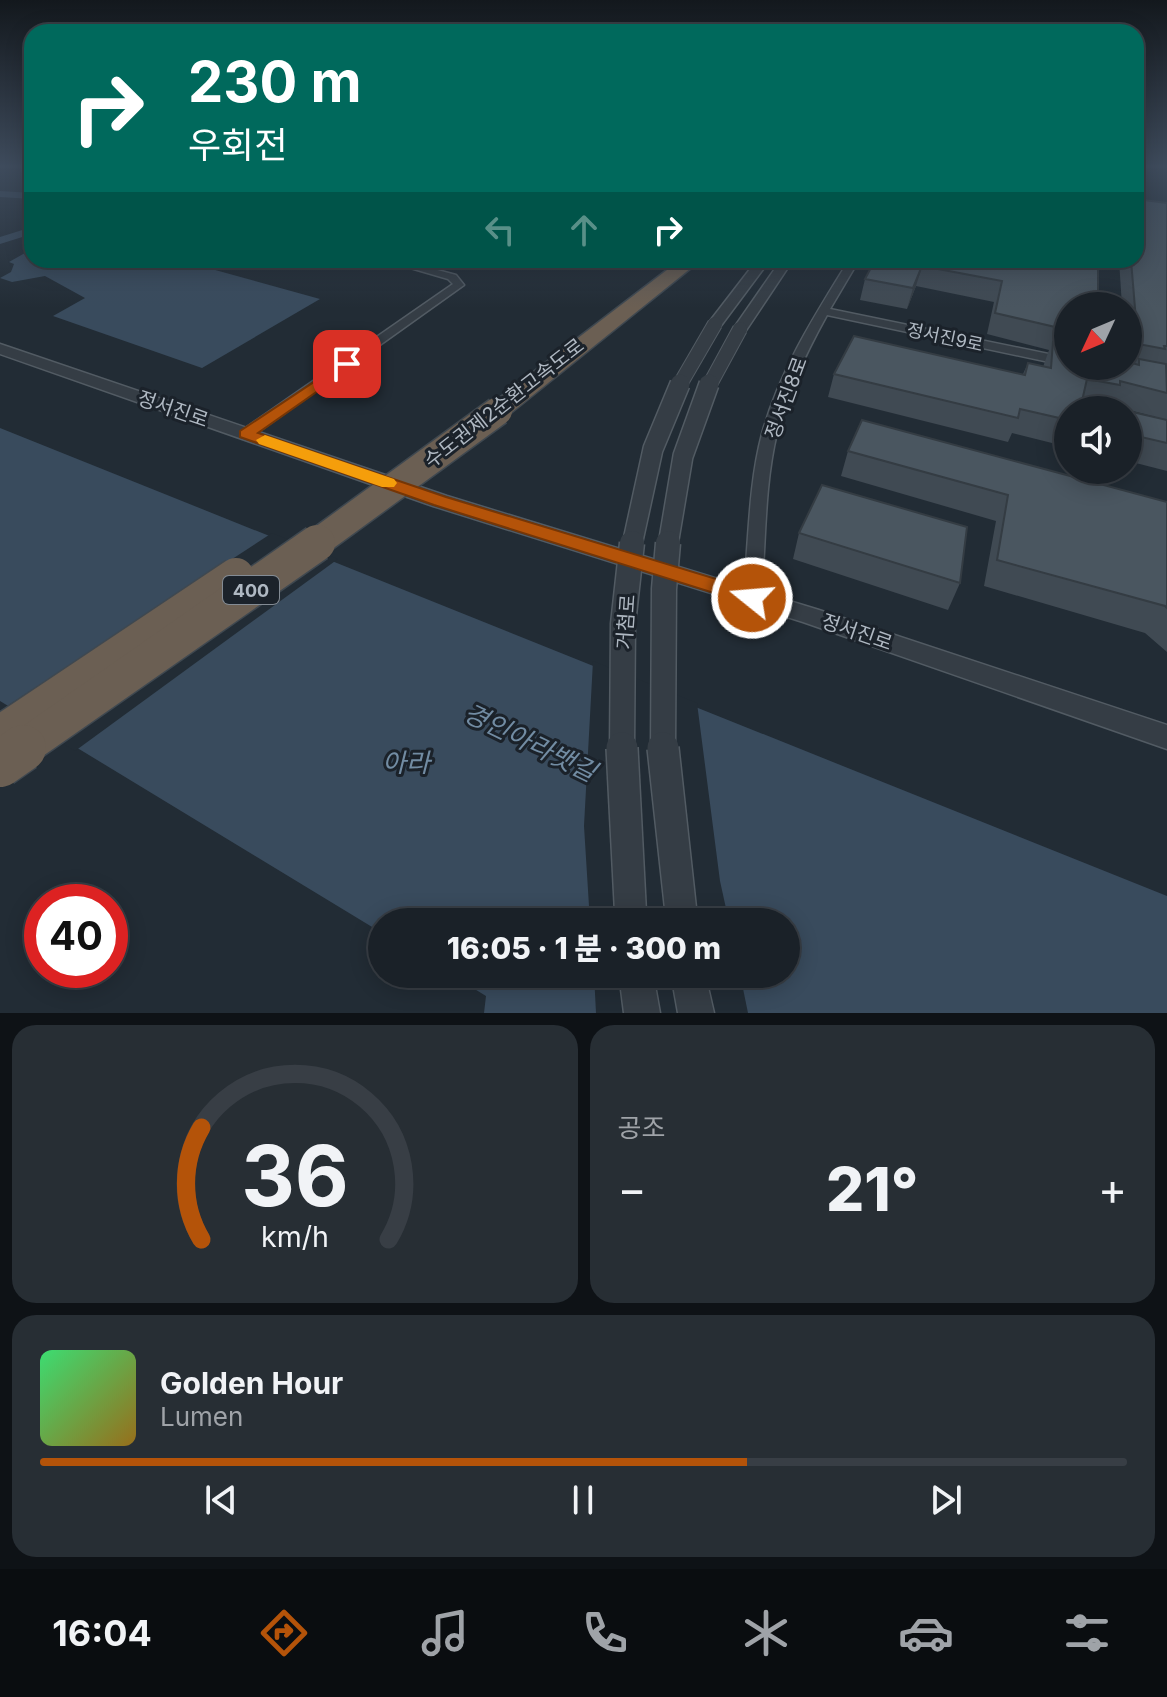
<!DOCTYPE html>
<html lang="ko">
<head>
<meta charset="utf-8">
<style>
  :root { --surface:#1a2128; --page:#272e34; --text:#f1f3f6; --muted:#9fa3a8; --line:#383e45; --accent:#b45309 }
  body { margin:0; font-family:Inter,"Noto Sans KR",sans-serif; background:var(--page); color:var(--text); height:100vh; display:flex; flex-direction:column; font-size:30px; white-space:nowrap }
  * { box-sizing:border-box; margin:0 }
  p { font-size:26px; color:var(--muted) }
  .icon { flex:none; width:44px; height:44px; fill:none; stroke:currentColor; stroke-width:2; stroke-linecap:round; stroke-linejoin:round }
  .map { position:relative; height:1013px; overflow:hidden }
  .details { display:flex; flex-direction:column; gap:12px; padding:12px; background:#0e1216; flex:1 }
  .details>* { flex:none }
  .guide { position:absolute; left:24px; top:24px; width:1120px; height:244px; border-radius:24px; box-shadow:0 4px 20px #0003,0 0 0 2px var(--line); background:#00695c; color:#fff; overflow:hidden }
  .needle { width:52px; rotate:226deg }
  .buttons { position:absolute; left:1054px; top:292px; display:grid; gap:16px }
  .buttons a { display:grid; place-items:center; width:88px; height:88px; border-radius:50%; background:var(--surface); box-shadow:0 4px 20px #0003,0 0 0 2px var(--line); font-size:40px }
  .speed { position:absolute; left:24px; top:884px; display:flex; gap:16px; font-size:40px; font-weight:700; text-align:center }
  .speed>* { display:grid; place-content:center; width:104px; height:104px; border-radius:50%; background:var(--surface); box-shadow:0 4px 20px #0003,0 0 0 2px var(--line); line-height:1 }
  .speed .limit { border:12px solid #d22; background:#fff; color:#111 }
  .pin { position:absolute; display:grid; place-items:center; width:68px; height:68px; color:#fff; margin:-34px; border-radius:16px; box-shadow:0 4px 12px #0006 }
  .me { position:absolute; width:88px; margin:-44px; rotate:287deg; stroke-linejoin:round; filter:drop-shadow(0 0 6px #0008) }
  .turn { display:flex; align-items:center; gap:28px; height:168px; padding:0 32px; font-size:36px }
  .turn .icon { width:104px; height:104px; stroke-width:2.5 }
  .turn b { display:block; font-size:56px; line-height:68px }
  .lanes { display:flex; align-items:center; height:76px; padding:0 32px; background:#0003; justify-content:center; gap:40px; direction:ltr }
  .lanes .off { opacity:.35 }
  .big { font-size:60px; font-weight:800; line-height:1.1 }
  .details .card { flex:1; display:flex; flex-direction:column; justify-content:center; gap:12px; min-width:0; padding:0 28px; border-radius:24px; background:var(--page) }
  .details .dial { align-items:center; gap:0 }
  .dial svg { height:208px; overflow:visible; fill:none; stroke:var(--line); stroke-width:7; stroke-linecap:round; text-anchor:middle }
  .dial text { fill:var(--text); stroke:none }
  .song { display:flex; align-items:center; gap:24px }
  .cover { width:96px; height:96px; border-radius:12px; background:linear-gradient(135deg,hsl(140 70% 55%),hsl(40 70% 35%)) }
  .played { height:8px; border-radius:4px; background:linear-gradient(90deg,var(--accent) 65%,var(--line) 65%) }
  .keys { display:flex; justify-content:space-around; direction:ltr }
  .heat { display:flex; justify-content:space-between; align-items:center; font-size:44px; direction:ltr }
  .details .tiles { flex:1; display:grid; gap:12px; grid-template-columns:1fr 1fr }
  .card:last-child { grid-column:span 2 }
  .trip { position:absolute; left:368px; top:908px; width:432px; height:80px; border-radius:40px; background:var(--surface); box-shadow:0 4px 20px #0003,0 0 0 2px var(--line); font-weight:800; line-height:80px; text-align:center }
  .menu { display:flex; height:128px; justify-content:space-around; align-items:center; background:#0a0d10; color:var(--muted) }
  .menu .icon { width:56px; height:56px }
  .menu .active { color:var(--accent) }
  .menu b { font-size:36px; color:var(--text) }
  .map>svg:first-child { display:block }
  .water { fill:#394b5d }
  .pier { fill:#222c35 }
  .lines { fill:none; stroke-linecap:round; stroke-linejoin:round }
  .canal { fill:#394b5d; fill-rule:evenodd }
  .minor-casing { stroke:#525b63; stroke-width:3 }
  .tertiary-casing { stroke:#525b63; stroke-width:3 }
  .motorway-casing { stroke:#3f4850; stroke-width:3 }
  .minor { fill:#353d45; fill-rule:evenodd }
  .tertiary { fill:#353d45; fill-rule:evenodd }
  .motorway { fill:#6b5f53; fill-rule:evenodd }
  .tertiary-bridge-far3-casing { stroke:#525b63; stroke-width:16; stroke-linecap:butt }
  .tertiary-bridge-far2-casing { stroke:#525b63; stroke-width:22; stroke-linecap:butt }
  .tertiary-bridge-far1-casing { stroke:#525b63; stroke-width:27; stroke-linecap:butt }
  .tertiary-bridge-casing { stroke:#525b63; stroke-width:34; stroke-linecap:butt }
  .motorway-bridge-far2-casing { stroke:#3f4850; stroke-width:31; stroke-linecap:butt }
  .motorway-bridge-far1-casing { stroke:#3f4850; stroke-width:39; stroke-linecap:butt }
  .motorway-bridge-casing { stroke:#3f4850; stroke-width:49; stroke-linecap:butt }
  .tertiary-bridge-far3 { stroke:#353d45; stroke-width:14 }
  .tertiary-bridge-far2 { stroke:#353d45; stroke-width:19 }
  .tertiary-bridge-far1 { stroke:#353d45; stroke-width:24 }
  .tertiary-bridge { stroke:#353d45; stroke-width:31 }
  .motorway-bridge-far2 { stroke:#6b5f53; stroke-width:28 }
  .motorway-bridge-far1 { stroke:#6b5f53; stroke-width:36 }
  .motorway-bridge { stroke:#6b5f53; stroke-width:46 }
  .wall { fill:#404a53 }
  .shaded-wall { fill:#343c43 }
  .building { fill:#4a5660; stroke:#343c43; stroke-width:2 }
  .route { fill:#b45309; stroke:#753606; stroke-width:2 }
  .slow { fill:#f59e0b }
  .labels { text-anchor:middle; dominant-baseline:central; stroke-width:6; stroke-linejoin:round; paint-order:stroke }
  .far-street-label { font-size:18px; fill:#afb8c2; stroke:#1b222a }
  .shield { fill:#1b222a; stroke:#838b94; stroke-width:2 }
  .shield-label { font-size:18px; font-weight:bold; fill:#afb8c2 }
  .street-label { font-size:20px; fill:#afb8c2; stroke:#1b222a }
  .near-water-label { font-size:26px; font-style:italic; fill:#728ca3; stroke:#1b222a }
</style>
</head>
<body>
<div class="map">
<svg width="1167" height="1013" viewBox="0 0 1167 1013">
  <rect width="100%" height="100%" fill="#222c35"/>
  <g class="water">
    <path d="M32 249V260H179L320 299 202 368 53 316 85 298 45 276 12 282 0 278 11 272 14 264 9 262Z"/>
    <path d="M0 428 1167 896V1013H484L486 996 450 974H786V922H382V933L0 701Z"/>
  </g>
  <g class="pier">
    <path d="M272 533 338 559 75 751 4 708Z"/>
    <path d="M593 661 697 703 720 881 729 922H590L584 826Z"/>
    <path d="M594 974H740L748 1013H596Z"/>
  </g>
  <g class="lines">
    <g class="canal">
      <path d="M0 191 32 193V199L0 197Z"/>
      <path d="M32 227V234L0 244V237Z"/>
    </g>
    <defs>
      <g id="minor">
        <path d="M383 260H400L456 275 464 285 251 437H241L239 434 241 431 453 284 448 279Z"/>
        <path d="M849 260H859L830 309 1068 358V366L827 315C806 353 787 392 777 433 764 487 766 543 761 598L758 603H746L743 598C749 544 748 487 762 434 779 371 815 315 849 260Z"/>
      </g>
      <g id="tertiary">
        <path d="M757 260H770L720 327H710V321Z"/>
        <path d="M781 260H793L745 332H735L733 329Z"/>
        <path d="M0 344 447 496 819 610 1167 725V749L803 622 433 506 0 354Z"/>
        <path d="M619 974H653L660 1013H624Z"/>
        <path d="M671 974H705L714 1013H678Z"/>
      </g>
      <path id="motorway" d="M680 260H701L507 416H489L485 411 489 406Z"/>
    </defs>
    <use href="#minor" class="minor-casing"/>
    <use href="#tertiary" class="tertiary-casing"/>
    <use href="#motorway" class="motorway-casing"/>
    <use href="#minor" class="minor"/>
    <use href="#tertiary" class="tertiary"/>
    <use href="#motorway" class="motorway"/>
    <defs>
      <g id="tertiary-bridge-far3">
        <path d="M679 386 715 324"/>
        <path d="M709 386 740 329"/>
      </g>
      <g id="tertiary-bridge-far2">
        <path d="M632 545 653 449 680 384"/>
        <path d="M668 545 683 456 709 384"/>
      </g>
      <g id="tertiary-bridge-far1">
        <path d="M622 750 623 624 632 543"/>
        <path d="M663 750 664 589 668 543"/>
      </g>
      <g id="tertiary-bridge">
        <path d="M622 748 631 922"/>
        <path d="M663 748 682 922"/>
      </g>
      <path id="motorway-bridge-far2" d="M314 545 498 411"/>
      <g id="motorway-bridge-far1">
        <path d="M0 734 236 576"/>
        <path d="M20 750 317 543"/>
      </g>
      <path id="motorway-bridge" d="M0 764 23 748"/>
    </defs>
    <use href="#tertiary-bridge-far3" class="tertiary-bridge-far3-casing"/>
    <use href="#tertiary-bridge-far2" class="tertiary-bridge-far2-casing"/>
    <use href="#tertiary-bridge-far1" class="tertiary-bridge-far1-casing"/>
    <use href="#tertiary-bridge" class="tertiary-bridge-casing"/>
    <use href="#motorway-bridge-far2" class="motorway-bridge-far2-casing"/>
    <use href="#motorway-bridge-far1" class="motorway-bridge-far1-casing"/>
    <use href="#motorway-bridge" class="motorway-bridge-casing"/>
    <use href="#tertiary-bridge-far3" class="tertiary-bridge-far3"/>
    <use href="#tertiary-bridge-far2" class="tertiary-bridge-far2"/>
    <use href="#tertiary-bridge-far1" class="tertiary-bridge-far1"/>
    <use href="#tertiary-bridge" class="tertiary-bridge"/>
    <use href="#motorway-bridge-far2" class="motorway-bridge-far2"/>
    <use href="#motorway-bridge-far1" class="motorway-bridge-far1"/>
    <use href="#motorway-bridge" class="motorway-bridge"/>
  </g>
  <g class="wall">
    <path d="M1167 203V420L1110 405 1109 407 1068 410V447L1012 433 1008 442 828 397 834 374H1023L1028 363 1043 367 1049 350 987 334 994 302 916 286 907 309 860 300 865 279 875 260H1098L1068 306V366H1128V306H1122L1119 260H1136Z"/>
    <path d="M1128 411 1167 420V471L1128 461Z"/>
    <path d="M848 451 1167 502V652L1145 633 984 586 996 521 841 476Z"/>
    <path d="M799 533 960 583 948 610 793 559Z"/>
  </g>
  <path class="shaded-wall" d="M922 266 916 286 907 309 913 288Z"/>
  <g class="building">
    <path d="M1136 199 1167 203V346H1164L1165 349 1138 344 1131 260H1136Z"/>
    <path d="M875 260H1098V306H1068V330L995 313 1002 281 922 266 913 288 865 279Z"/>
    <path d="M854 336 1025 375 1028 363 1051 368 1053 342 1068 344V366H1128V362L1139 365V359L1166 364 1167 393 1120 381V385L1087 379 1082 401 1123 410H1068V420L1020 409 1018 418 834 374Z"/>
    <path d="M1128 411 1167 420V443L1128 434Z"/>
    <path d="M862 420 1167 502V608L1165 606 997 560 1008 495 848 451Z"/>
    <path d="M822 485 967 527 960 583 799 533Z"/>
  </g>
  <linearGradient id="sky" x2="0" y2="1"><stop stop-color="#13181d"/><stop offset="0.54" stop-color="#3e4b5c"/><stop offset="1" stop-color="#3e4b5c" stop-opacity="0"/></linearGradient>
  <rect width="1167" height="308" fill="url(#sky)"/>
  <path class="route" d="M347 360 354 364 352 367 258 433 446 497 759 592 762 598 759 603 752 605 434 505 240 437V431Z"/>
  <path class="slow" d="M265 435 394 479 397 483 394 487H382L259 444 256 440Z"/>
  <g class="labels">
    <g class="far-street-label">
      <text transform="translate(945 337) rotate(12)">정서진9로</text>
    </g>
    <rect class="shield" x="223" y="576" width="56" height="28" rx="6"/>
    <g class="shield-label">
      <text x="251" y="590">400</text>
    </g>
    <g class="street-label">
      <text transform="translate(786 398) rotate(-70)">정서진8로</text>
      <text transform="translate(504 403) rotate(-38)">수도권제2순환고속도로</text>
      <text transform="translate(173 409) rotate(19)">정서진로</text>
      <text transform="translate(626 622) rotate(-86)">거첨로</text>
      <text transform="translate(857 632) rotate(19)">정서진로</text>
    </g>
    <g class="near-water-label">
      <text transform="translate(530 742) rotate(26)">경인아라뱃길</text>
      <text x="406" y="762">아라</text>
    </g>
  </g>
</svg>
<div class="buttons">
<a><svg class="needle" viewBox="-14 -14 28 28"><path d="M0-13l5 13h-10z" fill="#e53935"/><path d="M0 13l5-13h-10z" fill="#9fa3a8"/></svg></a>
<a><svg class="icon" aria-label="sound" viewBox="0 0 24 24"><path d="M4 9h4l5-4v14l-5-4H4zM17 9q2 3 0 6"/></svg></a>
</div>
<div class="speed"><div class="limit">40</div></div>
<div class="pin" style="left:347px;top:364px;background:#d93025"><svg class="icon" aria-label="arrive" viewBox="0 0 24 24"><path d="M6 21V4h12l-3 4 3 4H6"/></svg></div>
<svg class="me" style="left:752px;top:598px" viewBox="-20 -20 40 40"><circle r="17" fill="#b45309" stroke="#fff" stroke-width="3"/><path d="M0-11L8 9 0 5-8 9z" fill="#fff"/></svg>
<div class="trip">16:05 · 1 분 · 300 m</div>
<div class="guide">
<div class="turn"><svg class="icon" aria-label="right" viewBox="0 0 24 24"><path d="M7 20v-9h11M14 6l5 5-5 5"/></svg><div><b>230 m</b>우회전</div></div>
<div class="lanes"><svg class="icon off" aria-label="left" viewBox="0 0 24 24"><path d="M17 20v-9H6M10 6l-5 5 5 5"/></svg><svg class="icon off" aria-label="ahead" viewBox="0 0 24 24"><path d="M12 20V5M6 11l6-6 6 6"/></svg><svg class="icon" aria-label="right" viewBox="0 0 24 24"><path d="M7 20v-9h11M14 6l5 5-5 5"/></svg></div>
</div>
</div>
<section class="details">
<div class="tiles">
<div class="card dial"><svg viewBox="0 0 100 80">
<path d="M14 69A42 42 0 1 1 86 69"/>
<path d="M14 69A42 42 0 0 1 14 26" stroke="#b45309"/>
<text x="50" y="56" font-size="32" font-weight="700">36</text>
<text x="50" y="72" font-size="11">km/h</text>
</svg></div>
<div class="card"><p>공조</p>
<div class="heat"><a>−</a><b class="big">21°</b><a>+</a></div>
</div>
<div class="card">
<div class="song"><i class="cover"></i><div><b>Golden Hour</b><p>Lumen</p></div></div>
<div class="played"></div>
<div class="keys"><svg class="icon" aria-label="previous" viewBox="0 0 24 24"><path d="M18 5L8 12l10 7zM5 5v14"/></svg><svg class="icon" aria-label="pause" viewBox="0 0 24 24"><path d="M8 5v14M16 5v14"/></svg><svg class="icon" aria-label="next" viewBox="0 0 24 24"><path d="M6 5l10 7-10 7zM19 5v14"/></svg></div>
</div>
</div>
</section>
<nav class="menu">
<b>16:04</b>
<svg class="icon active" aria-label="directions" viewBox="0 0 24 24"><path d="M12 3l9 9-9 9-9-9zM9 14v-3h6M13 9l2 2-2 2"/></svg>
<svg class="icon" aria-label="music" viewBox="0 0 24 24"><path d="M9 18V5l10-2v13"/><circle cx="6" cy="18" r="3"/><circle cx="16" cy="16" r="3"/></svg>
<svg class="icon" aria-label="phone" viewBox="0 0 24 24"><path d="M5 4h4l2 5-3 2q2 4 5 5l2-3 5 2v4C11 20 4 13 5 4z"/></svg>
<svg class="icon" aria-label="climate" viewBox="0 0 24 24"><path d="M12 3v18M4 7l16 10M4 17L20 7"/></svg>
<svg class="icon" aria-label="car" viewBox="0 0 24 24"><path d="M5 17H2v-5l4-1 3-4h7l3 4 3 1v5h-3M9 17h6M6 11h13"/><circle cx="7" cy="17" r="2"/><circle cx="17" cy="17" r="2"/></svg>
<svg class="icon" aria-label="filters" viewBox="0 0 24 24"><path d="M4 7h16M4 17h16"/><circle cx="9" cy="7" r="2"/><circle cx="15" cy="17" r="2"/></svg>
</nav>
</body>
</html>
